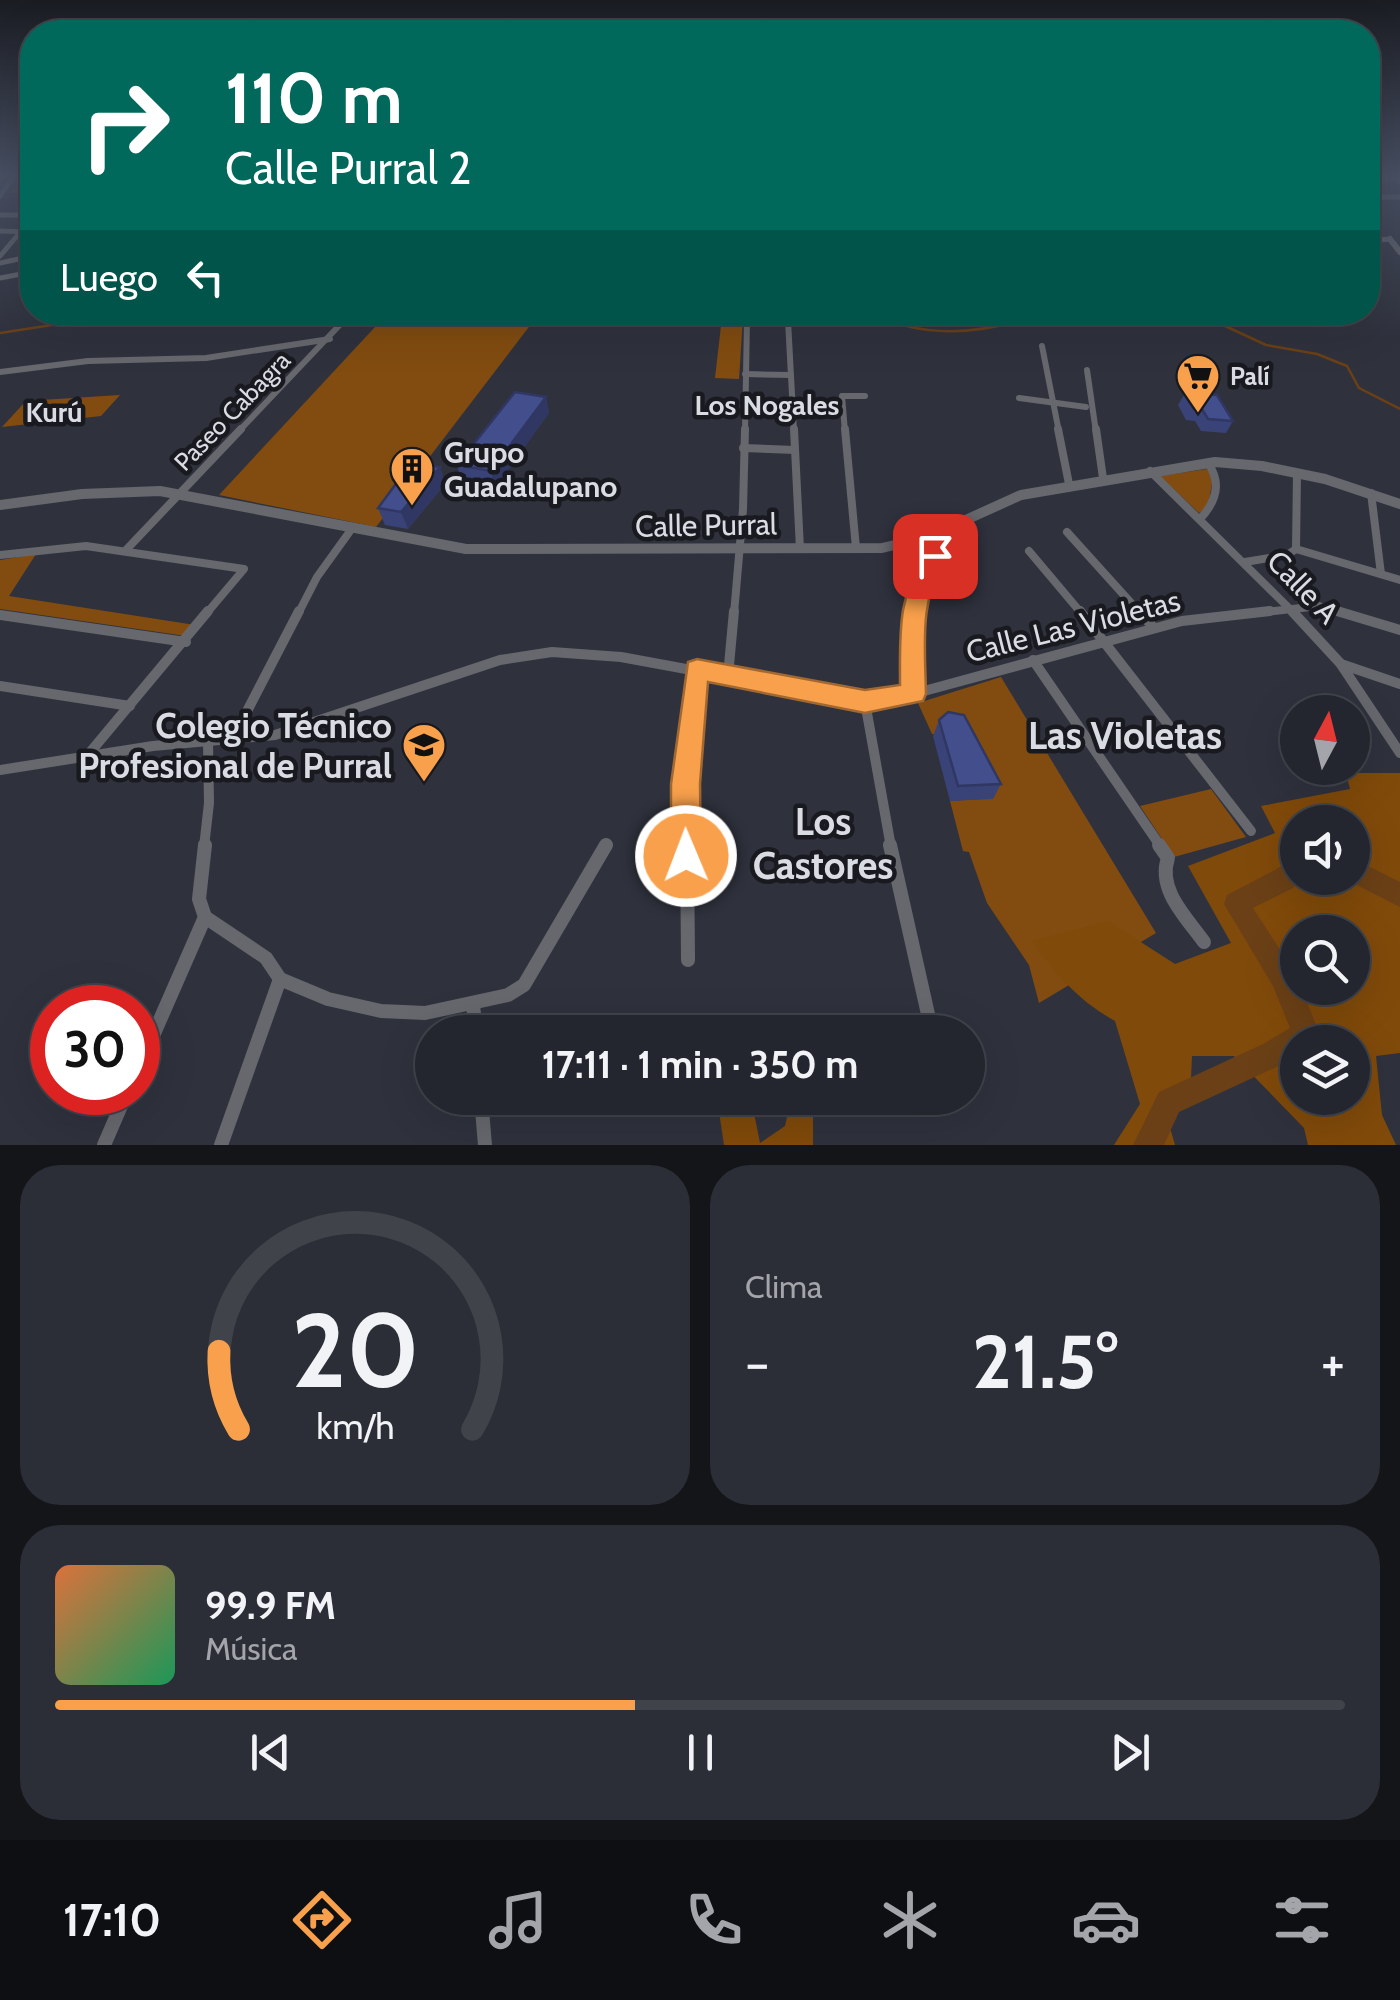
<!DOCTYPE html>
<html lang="es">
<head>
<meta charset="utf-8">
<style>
  :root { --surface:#23262e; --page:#2b2e36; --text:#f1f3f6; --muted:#a3a5aa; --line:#40434a; --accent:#f8a04b }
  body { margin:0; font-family:Cabin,sans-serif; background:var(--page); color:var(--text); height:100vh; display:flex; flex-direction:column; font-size:38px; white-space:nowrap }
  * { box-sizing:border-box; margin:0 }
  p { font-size:32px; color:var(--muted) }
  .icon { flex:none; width:55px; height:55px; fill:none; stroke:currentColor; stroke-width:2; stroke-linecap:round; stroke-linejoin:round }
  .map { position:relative; height:1145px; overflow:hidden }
  .sheet { display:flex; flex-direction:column; gap:20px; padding:20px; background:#131519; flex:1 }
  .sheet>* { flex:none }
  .hud { position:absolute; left:20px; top:20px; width:1360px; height:305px; border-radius:40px; box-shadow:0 10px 40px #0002,0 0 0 2px var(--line); background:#00695c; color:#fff; overflow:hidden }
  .needle { width:65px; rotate:7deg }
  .buttons { position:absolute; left:1280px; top:695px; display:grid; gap:20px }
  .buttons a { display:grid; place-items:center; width:90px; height:90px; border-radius:50%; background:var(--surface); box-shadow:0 10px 40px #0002,0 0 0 2px var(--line); font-size:50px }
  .speed { position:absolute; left:30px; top:985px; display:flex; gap:20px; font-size:50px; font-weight:700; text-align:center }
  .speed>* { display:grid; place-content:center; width:130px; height:130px; border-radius:50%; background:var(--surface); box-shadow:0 10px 40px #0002,0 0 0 2px var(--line); line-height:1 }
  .speed .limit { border:15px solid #d22; background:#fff; color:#111 }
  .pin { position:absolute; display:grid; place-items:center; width:85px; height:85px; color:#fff; margin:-42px; border-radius:20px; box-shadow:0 5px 15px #0006 }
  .me { position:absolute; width:110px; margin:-55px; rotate:359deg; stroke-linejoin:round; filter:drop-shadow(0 0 8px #0008) }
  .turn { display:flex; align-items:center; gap:35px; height:210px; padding:0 40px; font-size:45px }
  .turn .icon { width:130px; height:130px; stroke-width:2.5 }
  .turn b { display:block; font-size:70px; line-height:85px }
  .then { display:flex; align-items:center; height:95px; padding:0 40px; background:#0003; gap:20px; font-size:38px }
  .big { font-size:75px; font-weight:700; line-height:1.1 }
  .sheet .card { flex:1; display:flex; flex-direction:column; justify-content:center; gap:15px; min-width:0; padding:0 35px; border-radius:40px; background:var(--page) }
  .sheet .dial { align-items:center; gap:0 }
  .dial svg { height:260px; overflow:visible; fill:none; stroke:var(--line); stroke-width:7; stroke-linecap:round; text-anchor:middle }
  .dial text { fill:var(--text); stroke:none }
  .song { display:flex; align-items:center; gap:30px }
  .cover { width:120px; height:120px; border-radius:15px; background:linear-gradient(135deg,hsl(20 70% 55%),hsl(150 70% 35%)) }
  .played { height:10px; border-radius:5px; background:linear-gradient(90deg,var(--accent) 45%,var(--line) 45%) }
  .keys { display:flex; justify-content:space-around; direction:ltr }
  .heat { display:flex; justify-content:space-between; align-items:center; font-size:55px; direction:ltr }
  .sheet .tiles { flex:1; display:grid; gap:20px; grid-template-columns:1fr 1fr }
  .card:last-child { grid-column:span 2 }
  .trip { position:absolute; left:415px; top:1015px; width:570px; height:100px; border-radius:50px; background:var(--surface); box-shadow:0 10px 40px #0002,0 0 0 2px var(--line); font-weight:700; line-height:100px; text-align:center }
  .tabs { display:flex; height:160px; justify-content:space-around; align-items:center; background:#0e0f12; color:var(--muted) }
  .tabs .icon { width:70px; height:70px }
  .tabs .active { color:var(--accent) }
  .tabs b { font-size:45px; color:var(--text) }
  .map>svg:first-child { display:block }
  .green { fill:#824c10 }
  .forest { fill:#804a0a; fill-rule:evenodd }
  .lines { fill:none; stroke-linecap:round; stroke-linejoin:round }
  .stream { stroke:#6b4016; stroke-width:2.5 }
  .river { fill:#6b4016; fill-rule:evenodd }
  .minor-far4 { stroke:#66686e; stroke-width:5 }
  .minor-far3 { stroke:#66686e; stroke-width:6 }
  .minor-far2 { stroke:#66686e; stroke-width:8 }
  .minor-far1 { stroke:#66686e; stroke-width:10 }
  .minor { stroke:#66686e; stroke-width:14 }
  .tertiary-far1 { stroke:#66686e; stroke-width:6 }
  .tertiary { stroke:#66686e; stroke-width:10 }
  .secondary { fill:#83858e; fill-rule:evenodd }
  .wall { fill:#3a4378 }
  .shaded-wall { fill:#2f3762 }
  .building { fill:#434e8c; stroke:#2f3762; stroke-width:2.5 }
  .route { fill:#f8a04b; stroke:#a16831; stroke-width:2.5 }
  .labels { text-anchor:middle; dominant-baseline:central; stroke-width:9; stroke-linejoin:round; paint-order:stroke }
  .far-poi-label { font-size:25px; font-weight:bold; fill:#dadce3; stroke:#191a1f; text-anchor:start }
  .far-street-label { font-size:25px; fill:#dadce3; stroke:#191a1f }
  .far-neighbourhood-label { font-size:28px; font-weight:bold; fill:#dadce3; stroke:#191a1f }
  .poi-label { font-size:30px; font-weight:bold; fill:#dadce3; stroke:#191a1f; text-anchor:start }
  .street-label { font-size:30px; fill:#dadce3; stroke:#191a1f }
  .near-poi-label { font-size:35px; font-weight:bold; fill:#dadce3; stroke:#191a1f; text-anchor:end }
  .near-neighbourhood-label { font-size:38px; font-weight:bold; fill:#dadce3; stroke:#191a1f }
</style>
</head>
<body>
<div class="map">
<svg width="1400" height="1145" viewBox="0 0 1400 1145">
  <rect width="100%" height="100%" fill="#2f323d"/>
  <g class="green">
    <path d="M524 312 538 315 376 527 219 495 388 313Z"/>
    <path d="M722 317 743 318 739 379 715 378Z"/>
    <path d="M120 395 101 416 2 427 26 401Z"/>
    <path d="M1207 469 1213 476 1208 508 1199 513 1160 476Z"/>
    <path d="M36 554 9 596 195 625 186 636 0 609V560Z"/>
    <path d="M1001 677 1156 933 1039 1003 1029 965 987 903 969 852 963 851 950 801 992 798 936 734H932L918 703Z"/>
    <path d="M1211 789 1246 837 1174 857 1140 806Z"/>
  </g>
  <g class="forest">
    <path d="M1346 773H1400V1053L1376 1056 1382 1115 1396 1145H1308L1304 1128 1234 1056H1192L1191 1078 1166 1114 1175 1145H1114L1140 1104 1115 1021C1080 1002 1055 974 1032 941L1108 921 1175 964 1231 943 1188 866 1275 833 1261 806 1350 789ZM1298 822H1352V878H1298ZM1298 932H1352V988H1298ZM1298 1042H1352V1098H1298Z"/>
    <path d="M717 1098H763L752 1103 760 1143 785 1126 790 1104 799 1098H831L813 1108V1145H724Z"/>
  </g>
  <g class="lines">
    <g class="stream">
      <path d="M11 192 32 190"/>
      <path d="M570 312 657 322 709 312"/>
      <path d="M870 312C926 342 989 333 1046 312"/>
      <path d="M1119 312 1182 316 1223 325 1266 345 1317 354 1347 366 1359 388 1400 409"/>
      <path d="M0 333 97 318 233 321 284 312"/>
    </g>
    <g class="river">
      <path d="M1298 855V878H1304L1293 888 1253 908 1292 968 1298 988H1301L1320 1034 1316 1042H1298V1055L1283 1064 1179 1112 1164 1145H1133L1159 1092 1263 1044 1290 1028 1273 986 1224 904 1227 895 1275 870Z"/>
      <path d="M1352 858 1400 882V907L1343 878H1352Z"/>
    </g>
    <g class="minor-far4">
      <path d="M1368 179H1398"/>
      <path d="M0 196 13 177"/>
      <path d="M1368 197H1400"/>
      <path d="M0 215H32"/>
      <path d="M0 231 32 232"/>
      <path d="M1368 241 1390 239"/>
      <path d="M0 256 17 236 26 232"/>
      <path d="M0 263 32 256"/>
      <path d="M0 278 32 272"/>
    </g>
    <g class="minor-far3">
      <path d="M1042 346 1059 432"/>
      <path d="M1087 370 1096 432"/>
      <path d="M0 372 88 361 206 358 330 339"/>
      <path d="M745 374 790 375"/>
      <path d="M1019 398 1086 407"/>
      <path d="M238 432 352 312"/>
      <path d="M745 432 747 319 788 320 794 432"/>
      <path d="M845 432 842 396H865"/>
    </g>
    <g class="minor-far2">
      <path d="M794 429 800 549"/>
      <path d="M845 429 856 548"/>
      <path d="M1058 429 1069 484"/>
      <path d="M1096 429 1103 478"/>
      <path d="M743 448 795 450"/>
      <path d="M1150 471 1295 614"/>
      <path d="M1371 493 1381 574"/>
      <path d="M1200 519C1216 502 1222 483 1208 463"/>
      <path d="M1067 532 1141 614"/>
      <path d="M1296 549 1400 580"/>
      <path d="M1296 549 1297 473"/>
      <path d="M126 550 241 429"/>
      <path d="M1029 551 1082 614"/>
      <path d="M0 555 86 546 244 569 206 614"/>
      <path d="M1245 562 1287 555 1296 549"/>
      <path d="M298 614 317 577 353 527"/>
      <path d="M734 614 743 509 745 429"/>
      <path d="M913 614 930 567 960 524"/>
      <path d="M1248 614 1319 606 1345 614"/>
    </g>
    <g class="minor-far1">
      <path d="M1080 611 1251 831"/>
      <path d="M1139 611 1153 627"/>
      <path d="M1292 611 1340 663 1400 753"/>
      <path d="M1337 611 1400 630"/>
      <path d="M0 615 186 642"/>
      <path d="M1033 660 1161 847"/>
      <path d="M1341 664 1400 684"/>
      <path d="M728 676 734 611"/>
      <path d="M0 686 130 706"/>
      <path d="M913 694 1182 621 1270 611"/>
      <path d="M865 702 891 847"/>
      <path d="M232 740 299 611"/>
      <path d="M87 756 208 611"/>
      <path d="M0 770 153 746 275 735 500 660 552 652 621 657 865 702 913 694 914 611"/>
      <path d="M204 847 209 803 208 741"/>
      <path d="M687 847 686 784 697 670"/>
    </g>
    <g class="minor">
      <path d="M205 845 199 899 205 917 266 958 280 979 328 999 381 1011 425 1013 508 995 524 985 606 845"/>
      <path d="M687 845 688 960"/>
      <path d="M890 845 932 1032"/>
      <path d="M1159 845 1168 858C1157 890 1187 918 1204 942"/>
      <path d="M473 1005 476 1032"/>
      <path d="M138 1070 205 917"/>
      <path d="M481 1098 485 1145"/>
      <path d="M104 1145 127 1092"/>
      <path d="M221 1145 280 979"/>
    </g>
    <g class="tertiary-far1">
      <path d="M1396 177 1400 181"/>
      <path d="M1390 239 1400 252"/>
    </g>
    <path class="tertiary" d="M0 505 82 494 160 491 466 549 882 548 928 537 1021 495 1215 462 1262 466 1325 479 1400 504"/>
    <path class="secondary" d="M0 177H7L0 180Z"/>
  </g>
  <g class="wall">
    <path d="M1185 393 1233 421 1226 433 1201 431 1195 421 1186 420 1178 405Z"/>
    <path d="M546 397 549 413 495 488 462 482 457 465Z"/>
    <path d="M440 467 445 484 408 529 385 525 378 508 417 471Z"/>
    <path d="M939 720 1001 784 993 799 950 801 933 736Z"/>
  </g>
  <g class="shaded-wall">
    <path d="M546 397 549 413 495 488 491 471Z"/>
    <path d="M440 467 445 484 408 529 401 512Z"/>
  </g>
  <g class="building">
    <path d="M515 392 546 397 491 471 457 465Z"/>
    <path d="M1185 393 1217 395 1233 421 1208 419 1202 409 1193 408Z"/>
    <path d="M422 464 440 467 401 512 378 508 407 469 417 471Z"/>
    <path d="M948 712 964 715 1001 784 958 786 939 720Z"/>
  </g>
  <linearGradient id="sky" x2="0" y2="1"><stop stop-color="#1a1c22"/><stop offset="0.52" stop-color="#474f62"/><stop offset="1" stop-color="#474f62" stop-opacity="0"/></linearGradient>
  <rect width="1400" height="338" fill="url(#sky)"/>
  <path class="route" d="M935 548 946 556C919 601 925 643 926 694L923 701 865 713 708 682 700 784 701 856 697 867 686 871 675 867 671 856V784L688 662 697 659 865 690 900 685C900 630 897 598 927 551Z"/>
  <defs>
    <symbol id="supermarket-pin" viewBox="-11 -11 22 30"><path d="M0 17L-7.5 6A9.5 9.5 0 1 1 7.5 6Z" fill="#f8a04b" stroke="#191a1f"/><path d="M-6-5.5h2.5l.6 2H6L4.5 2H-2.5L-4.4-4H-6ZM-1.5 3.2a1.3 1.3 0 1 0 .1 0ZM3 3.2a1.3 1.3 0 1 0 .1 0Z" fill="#111"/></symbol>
    <symbol id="building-pin" viewBox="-11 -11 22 30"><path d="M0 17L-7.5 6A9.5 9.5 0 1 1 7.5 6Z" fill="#f8a04b" stroke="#191a1f"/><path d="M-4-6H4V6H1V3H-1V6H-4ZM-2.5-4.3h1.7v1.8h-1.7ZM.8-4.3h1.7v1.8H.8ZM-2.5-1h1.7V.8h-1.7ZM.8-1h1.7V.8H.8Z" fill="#111"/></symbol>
    <symbol id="school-pin" viewBox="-11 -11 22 30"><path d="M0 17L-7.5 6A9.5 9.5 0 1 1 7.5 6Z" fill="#f8a04b" stroke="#191a1f"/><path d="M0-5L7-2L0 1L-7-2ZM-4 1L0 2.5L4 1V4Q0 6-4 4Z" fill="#111"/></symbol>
  </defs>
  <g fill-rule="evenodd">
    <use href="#supermarket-pin" x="1173" y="351" width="50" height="68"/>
    <use href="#building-pin" x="387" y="444" width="50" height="68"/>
    <use href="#school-pin" x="399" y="720" width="50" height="68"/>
  </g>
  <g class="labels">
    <g class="far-poi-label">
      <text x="1230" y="376">Palí</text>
    </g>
    <g class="far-street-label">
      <text transform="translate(232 411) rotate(-46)">Paseo Cabagra</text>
    </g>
    <g class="far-neighbourhood-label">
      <text x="767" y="405">Los Nogales</text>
      <text x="54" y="412">Kurú</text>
    </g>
    <g class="poi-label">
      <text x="444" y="452">Grupo<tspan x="444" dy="34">Guadalupano</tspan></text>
    </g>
    <g class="street-label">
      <text transform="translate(706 525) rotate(-1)">Calle Purral</text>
      <text transform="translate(1303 587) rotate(46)">Calle A</text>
      <text transform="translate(1073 626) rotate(-14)">Calle Las Violetas</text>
    </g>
    <g class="near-poi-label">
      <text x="392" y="725">Colegio Técnico<tspan x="392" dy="40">Profesional de Purral</tspan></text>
    </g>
    <g class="near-neighbourhood-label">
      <text x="1125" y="735">Las Violetas</text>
      <text x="823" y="821">Los<tspan x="823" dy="44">Castores</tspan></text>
    </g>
  </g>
</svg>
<div class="buttons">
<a><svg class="needle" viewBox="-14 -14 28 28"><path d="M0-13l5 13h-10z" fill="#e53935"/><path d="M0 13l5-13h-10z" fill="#a3a5aa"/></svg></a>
<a><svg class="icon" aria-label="sound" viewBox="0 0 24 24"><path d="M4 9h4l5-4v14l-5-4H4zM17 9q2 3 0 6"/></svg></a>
<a><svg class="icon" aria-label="search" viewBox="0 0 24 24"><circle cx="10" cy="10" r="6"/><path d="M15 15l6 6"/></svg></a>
<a><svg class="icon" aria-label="layers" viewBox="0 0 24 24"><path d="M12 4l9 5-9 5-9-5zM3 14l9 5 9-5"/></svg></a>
</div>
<div class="speed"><div class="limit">30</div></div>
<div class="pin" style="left:935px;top:556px;background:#d93025"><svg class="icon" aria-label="arrive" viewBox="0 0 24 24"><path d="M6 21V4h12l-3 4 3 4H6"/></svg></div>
<svg class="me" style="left:686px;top:856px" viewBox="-20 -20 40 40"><circle r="17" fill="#f8a04b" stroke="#fff" stroke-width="3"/><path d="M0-11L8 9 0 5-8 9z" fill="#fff"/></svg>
<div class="trip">17:11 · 1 min · 350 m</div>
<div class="hud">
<div class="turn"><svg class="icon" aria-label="right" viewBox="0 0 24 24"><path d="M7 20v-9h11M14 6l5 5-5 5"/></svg><div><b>110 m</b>Calle Purral 2</div></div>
<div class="then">Luego<svg class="icon" aria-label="left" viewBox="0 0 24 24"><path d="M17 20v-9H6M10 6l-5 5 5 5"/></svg></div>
</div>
</div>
<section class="sheet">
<div class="tiles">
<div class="card dial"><svg viewBox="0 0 100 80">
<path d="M14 69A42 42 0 1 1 86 69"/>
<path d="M14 69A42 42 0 0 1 8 45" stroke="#f8a04b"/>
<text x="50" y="56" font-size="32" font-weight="700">20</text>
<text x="50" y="72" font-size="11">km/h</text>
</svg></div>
<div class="card"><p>Clima</p>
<div class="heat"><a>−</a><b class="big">21.5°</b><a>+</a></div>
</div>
<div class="card">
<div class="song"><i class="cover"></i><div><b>99.9 FM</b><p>Música</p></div></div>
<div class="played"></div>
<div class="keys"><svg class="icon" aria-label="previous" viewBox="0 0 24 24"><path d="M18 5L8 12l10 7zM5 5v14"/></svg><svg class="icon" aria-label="pause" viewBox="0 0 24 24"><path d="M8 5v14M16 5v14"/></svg><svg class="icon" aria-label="next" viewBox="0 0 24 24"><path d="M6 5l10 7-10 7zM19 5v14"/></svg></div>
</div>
</div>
</section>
<nav class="tabs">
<b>17:10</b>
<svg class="icon active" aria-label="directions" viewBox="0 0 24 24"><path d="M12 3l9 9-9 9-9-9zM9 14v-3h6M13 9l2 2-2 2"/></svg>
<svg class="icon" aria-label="music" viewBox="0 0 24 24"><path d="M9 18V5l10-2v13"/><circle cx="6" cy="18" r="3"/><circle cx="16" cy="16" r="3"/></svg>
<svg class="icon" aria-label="phone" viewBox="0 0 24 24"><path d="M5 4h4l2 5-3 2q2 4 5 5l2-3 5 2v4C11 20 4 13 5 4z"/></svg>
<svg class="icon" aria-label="climate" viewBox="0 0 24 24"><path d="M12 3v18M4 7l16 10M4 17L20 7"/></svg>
<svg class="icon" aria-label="car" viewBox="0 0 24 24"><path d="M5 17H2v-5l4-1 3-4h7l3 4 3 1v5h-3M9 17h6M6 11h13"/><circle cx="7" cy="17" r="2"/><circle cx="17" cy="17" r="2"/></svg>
<svg class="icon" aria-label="filters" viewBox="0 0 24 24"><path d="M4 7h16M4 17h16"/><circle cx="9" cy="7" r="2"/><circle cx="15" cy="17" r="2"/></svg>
</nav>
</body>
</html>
